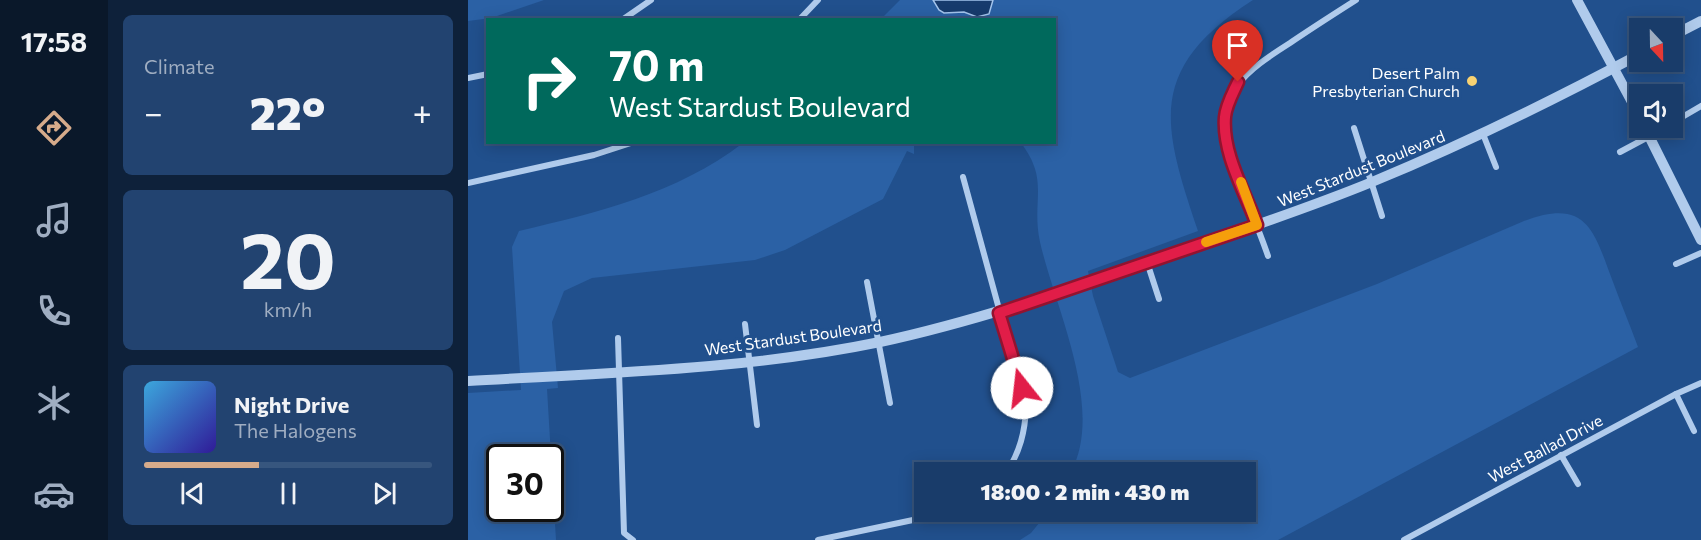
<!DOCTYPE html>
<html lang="en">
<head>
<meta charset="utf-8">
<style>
  :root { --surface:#193c6a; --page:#224370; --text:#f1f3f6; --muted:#9fadc1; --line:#37567e; --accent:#d6ab8b }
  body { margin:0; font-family:Commissioner,sans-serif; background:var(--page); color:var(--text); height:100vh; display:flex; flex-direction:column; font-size:22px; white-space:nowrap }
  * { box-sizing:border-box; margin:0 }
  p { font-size:20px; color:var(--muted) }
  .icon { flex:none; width:33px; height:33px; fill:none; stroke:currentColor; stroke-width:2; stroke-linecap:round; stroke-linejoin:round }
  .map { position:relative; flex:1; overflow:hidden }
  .details { display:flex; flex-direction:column; gap:15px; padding:15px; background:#0e213a; width:360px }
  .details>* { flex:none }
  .top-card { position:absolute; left:18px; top:18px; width:570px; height:126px; border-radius:0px; box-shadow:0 3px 15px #0003,0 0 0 2px var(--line); background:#00695c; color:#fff; overflow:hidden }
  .needle { width:39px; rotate:158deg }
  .tools { position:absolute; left:1161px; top:18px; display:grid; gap:12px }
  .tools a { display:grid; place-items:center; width:54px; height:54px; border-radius:0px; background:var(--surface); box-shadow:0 3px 15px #0003,0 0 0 2px var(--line); font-size:30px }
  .speed { position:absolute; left:18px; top:444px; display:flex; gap:12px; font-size:30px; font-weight:700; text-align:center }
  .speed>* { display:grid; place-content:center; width:78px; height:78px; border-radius:50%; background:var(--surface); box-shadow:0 3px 15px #0003,0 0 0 2px var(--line); line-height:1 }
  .speed .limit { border:3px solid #111; border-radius:9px; background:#fff; color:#111 }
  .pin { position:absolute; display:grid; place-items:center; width:51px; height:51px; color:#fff; margin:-62px -26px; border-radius:50% 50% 50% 0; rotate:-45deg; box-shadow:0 0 6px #0007 }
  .pin .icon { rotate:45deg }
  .me { position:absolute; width:66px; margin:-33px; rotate:344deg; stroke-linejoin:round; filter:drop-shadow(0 0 4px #0008) }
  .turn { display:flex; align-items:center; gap:21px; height:126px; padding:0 24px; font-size:27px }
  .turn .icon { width:78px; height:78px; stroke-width:2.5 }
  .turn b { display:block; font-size:42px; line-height:51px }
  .big { font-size:45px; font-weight:800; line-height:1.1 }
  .details .tile { flex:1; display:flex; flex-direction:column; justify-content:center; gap:9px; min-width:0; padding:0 21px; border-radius:9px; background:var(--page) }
  .details .dial { align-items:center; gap:0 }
  .dial b { font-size:78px; line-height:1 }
  .song { display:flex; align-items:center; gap:18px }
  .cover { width:72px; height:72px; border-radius:9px; background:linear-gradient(135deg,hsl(200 70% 55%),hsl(250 70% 35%)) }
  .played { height:6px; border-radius:3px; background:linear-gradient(90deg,var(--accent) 40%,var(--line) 40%) }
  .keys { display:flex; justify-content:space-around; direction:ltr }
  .heat { display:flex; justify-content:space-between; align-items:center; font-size:33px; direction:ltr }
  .trip { position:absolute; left:446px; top:462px; width:342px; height:60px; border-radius:0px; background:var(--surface); box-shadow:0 3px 15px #0003,0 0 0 2px var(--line); font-weight:800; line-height:60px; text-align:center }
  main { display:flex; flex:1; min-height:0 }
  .tab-bar { display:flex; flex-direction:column; width:108px; justify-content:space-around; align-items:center; background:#0a182a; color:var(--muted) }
  .tab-bar .icon { width:42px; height:42px }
  .tab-bar .active { color:var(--accent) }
  .tab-bar b { font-size:27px; color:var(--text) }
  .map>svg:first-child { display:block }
  .green { fill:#2b61a5; fill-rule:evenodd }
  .water { fill:#173b6d; stroke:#a4c5ed; stroke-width:1.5 }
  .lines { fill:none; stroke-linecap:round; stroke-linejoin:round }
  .minor { stroke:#b0cbec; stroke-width:6 }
  .tertiary { stroke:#b0cbec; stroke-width:10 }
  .route-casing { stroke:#92132f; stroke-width:15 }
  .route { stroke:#e11d48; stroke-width:10 }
  .slow { stroke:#f59e0b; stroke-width:10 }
  .poi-dot { fill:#f8d272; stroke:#21508d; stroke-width:2 }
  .labels { text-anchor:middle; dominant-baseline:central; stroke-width:6; stroke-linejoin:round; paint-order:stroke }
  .poi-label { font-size:16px; fill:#fff; stroke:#21508d; text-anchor:end }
  .street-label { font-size:16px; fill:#fff; stroke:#21508d }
</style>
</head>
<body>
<main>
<nav class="tab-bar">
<b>17:58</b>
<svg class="icon active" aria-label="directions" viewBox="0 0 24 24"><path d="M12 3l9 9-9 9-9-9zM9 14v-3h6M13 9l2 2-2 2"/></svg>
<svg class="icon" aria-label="music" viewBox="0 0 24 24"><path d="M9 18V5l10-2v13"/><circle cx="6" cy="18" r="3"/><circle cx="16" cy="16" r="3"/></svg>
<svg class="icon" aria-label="phone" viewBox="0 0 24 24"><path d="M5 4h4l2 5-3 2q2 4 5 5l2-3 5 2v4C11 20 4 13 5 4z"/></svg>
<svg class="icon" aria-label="climate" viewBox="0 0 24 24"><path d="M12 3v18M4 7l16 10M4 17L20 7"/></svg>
<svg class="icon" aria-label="car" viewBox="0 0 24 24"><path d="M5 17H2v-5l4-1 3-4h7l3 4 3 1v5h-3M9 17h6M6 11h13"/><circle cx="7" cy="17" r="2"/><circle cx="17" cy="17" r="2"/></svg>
</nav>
<section class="details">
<div class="tile"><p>Climate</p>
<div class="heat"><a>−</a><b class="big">22°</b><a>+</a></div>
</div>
<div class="tile dial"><b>20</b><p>km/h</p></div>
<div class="tile">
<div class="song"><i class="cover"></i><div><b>Night Drive</b><p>The Halogens</p></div></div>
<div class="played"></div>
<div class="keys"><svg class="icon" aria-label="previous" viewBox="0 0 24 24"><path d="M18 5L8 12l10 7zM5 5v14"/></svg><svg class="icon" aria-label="pause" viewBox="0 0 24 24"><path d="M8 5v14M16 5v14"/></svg><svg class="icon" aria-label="next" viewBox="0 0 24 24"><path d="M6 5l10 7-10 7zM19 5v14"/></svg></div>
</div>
</section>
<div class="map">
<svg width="1233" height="540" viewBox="0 0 1233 540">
  <rect width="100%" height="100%" fill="#21508d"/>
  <g class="green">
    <path d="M0 0H76L23 18 0 21Z"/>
    <path d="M432 0H785C678 69 694 124 730 231L620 271 625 296 650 372 662 378 909 284 1056 221C1120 197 1126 232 1145 282 1153 304 1162 325 1170 347L810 540H552L563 533 580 512H777V472H603C637 408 587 308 572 242 563 200 582 181 553 143L586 142V20H412Z"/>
    <path d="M275 143H446V154L439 151 415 199 317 250 287 260 124 278 96 291 84 322 90 388 79 389 88 540H0V393L53 390 44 247 51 231C131 212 208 194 275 143ZM32 458H82V508H32Z"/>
  </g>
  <path class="water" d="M465 0H525L521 14 509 17 496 12 476 13 471 10Z"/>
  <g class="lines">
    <g class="minor">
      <path d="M154 20 183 0"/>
      <path d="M331 20 350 0"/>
      <path d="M0 78 20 74"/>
      <path d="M1204 123 1233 106"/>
      <path d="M886 128 914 216"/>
      <path d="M1015 134 1028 167"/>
      <path d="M1152 152 1197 128"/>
      <path d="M495 177 558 408C557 432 552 451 539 472"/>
      <path d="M0 183 126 155 166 142"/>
      <path d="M800 256C788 221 772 187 762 152 745 93 778 71 822 43 844 28 866 14 888 0"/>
      <path d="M679 262 691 299"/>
      <path d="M1208 264 1233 253"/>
      <path d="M399 282 422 403"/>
      <path d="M277 324 289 425"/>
      <path d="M150 338 156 533 165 540"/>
      <path d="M1208 394 1226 431"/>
      <path d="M1093 455 1110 484"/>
      <path d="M350 540 483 512"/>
      <path d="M936 540 1208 394 1233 383"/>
    </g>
    <g class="tertiary">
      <path d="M1109 0 1172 117"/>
      <path d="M1204 36 1233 21"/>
      <path d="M1177 128 1233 240"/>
      <path d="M0 381C137 373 277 370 412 342 509 321 601 289 695 257 765 233 836 210 904 182 996 144 1084 101 1172 54"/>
    </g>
  </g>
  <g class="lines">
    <defs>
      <path id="route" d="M554 388 531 313 789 225C777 192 754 153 757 117 758 105 765 93 770 82"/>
    </defs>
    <use href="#route" class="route-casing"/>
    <use href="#route" class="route"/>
    <path class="slow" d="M738 242 789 225 773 182"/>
  </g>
  <circle class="poi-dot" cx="1004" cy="81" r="6"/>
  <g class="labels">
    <g class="poi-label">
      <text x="992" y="72">Desert Palm<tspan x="992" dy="18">Presbyterian Church</tspan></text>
    </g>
    <g class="street-label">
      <text transform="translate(893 168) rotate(-22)">West Stardust Boulevard</text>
      <text transform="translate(325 337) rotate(-8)">West Stardust Boulevard</text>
      <text transform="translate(1077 448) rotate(-28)">West Ballad Drive</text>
    </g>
  </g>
</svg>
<div class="tools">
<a><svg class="needle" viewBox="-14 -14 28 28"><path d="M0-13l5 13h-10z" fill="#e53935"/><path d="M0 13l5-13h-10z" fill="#9fadc1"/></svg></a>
<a><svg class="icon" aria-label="sound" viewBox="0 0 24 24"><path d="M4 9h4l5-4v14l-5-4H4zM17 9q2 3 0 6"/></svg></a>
</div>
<div class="speed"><div class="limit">30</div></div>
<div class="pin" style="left:770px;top:82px;background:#d93025"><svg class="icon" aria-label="arrive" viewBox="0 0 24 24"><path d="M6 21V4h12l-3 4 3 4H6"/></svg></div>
<svg class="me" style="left:554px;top:388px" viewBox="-20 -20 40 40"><circle r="19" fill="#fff"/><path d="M0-13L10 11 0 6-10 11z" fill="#e11d48"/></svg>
<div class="trip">18:00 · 2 min · 430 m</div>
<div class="top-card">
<div class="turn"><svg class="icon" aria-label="right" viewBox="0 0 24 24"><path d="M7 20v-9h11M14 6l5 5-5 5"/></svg><div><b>70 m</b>West Stardust Boulevard</div></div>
</div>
</div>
</main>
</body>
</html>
